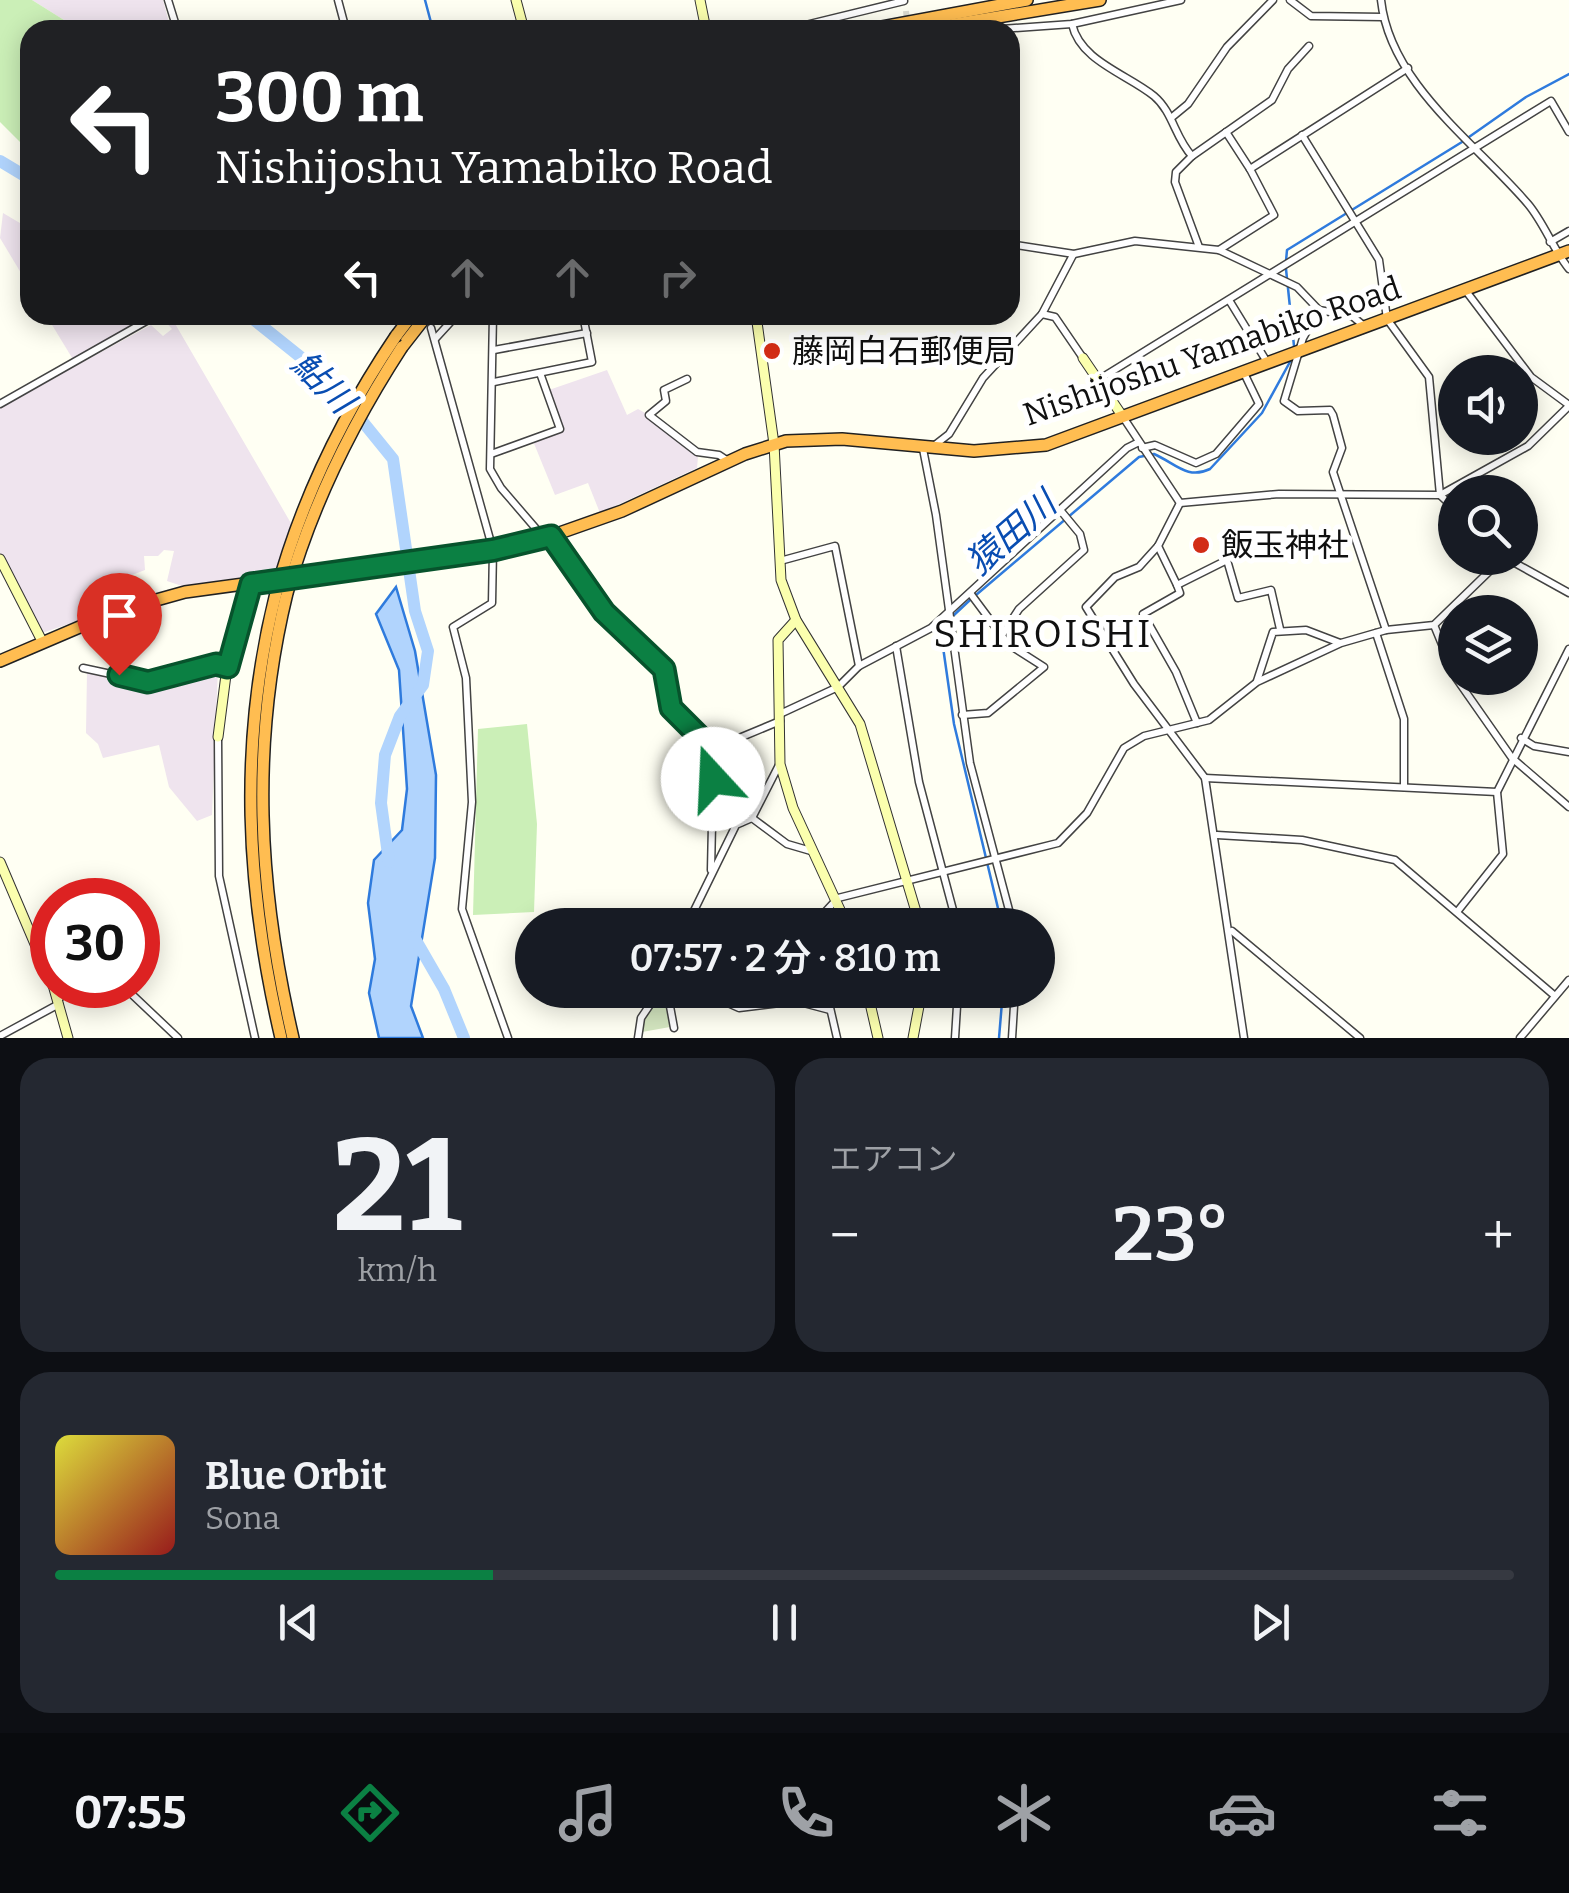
<!DOCTYPE html>
<html lang="ja">
<head>
<meta charset="utf-8">
<style>
  :root { --surface:#171b24; --page:#242831; --text:#f1f3f6; --muted:#9ea1a6; --line:#363941; --accent:#0b8043 }
  body { margin:0; font-family:Bitter,"Noto Sans JP",serif; background:var(--page); color:var(--text); height:100vh; display:flex; flex-direction:column; font-size:38px; white-space:nowrap }
  * { box-sizing:border-box; margin:0 }
  p { font-size:32px; color:var(--muted) }
  .icon { flex:none; width:55px; height:55px; fill:none; stroke:currentColor; stroke-width:2; stroke-linecap:round; stroke-linejoin:round }
  .map { position:relative; height:1038px; overflow:hidden }
  .drawer { display:flex; flex-direction:column; gap:20px; padding:20px; background:#0d0f14; flex:1 }
  .drawer>* { flex:none }
  .guide { position:absolute; left:20px; top:20px; width:1000px; height:305px; border-radius:30px; box-shadow:0 5px 25px #0003; background:#202124; color:#fff; overflow:hidden }
  .tools { position:absolute; left:1438px; top:355px; display:grid; gap:20px }
  .tools a { display:grid; place-items:center; width:100px; height:100px; border-radius:50%; background:var(--surface); box-shadow:0 5px 25px #0003; font-size:50px }
  .speed { position:absolute; left:30px; top:878px; display:flex; gap:20px; font-size:50px; font-weight:700; text-align:center }
  .speed>* { display:grid; place-content:center; width:130px; height:130px; border-radius:50%; background:var(--surface); box-shadow:0 5px 25px #0003; line-height:1 }
  .speed .limit { border:15px solid #d22; background:#fff; color:#111 }
  .pin { position:absolute; display:grid; place-items:center; width:85px; height:85px; color:#fff; margin:-102px -42px; border-radius:50% 50% 50% 0; rotate:-45deg; box-shadow:0 0 10px #0007 }
  .pin .icon { rotate:45deg }
  .me { position:absolute; width:110px; margin:-55px; rotate:340deg; stroke-linejoin:round; filter:drop-shadow(0 0 8px #0008) }
  .turn { display:flex; align-items:center; gap:35px; height:210px; padding:0 30px; font-size:45px }
  .turn .icon { width:130px; height:130px; stroke-width:2.5 }
  .turn b { display:block; font-size:70px; line-height:85px }
  .lanes { display:flex; align-items:center; height:95px; padding:0 30px; background:#0003; justify-content:center; gap:50px; direction:ltr }
  .lanes .off { opacity:.35 }
  .big { font-size:75px; font-weight:600; line-height:1.1 }
  .drawer .tile { flex:1; display:flex; flex-direction:column; justify-content:center; gap:15px; min-width:0; padding:0 35px; border-radius:30px; background:var(--page) }
  .drawer .dial { align-items:center; gap:0 }
  .dial b { font-size:130px; line-height:1 }
  .song { display:flex; align-items:center; gap:30px }
  .cover { width:120px; height:120px; border-radius:15px; background:linear-gradient(135deg,hsl(60 70% 55%),hsl(0 70% 35%)) }
  .played { height:10px; border-radius:5px; background:linear-gradient(90deg,var(--accent) 30%,var(--line) 30%) }
  .keys { display:flex; justify-content:space-around; direction:ltr }
  .heat { display:flex; justify-content:space-between; align-items:center; font-size:55px; direction:ltr }
  .drawer .tiles { flex:1; display:grid; gap:20px; grid-template-columns:1fr 1fr }
  .tile:last-child { grid-column:span 2 }
  .trip { position:absolute; left:515px; top:908px; width:540px; height:100px; border-radius:50px; background:var(--surface); box-shadow:0 5px 25px #0003; font-weight:600; line-height:100px; text-align:center }
  .tab-bar { display:flex; height:160px; justify-content:space-around; align-items:center; background:#090b0e; color:var(--muted) }
  .tab-bar .icon { width:70px; height:70px }
  .tab-bar .current { color:var(--accent) }
  .tab-bar b { font-size:45px; color:var(--text) }
  .map>svg:first-child { display:block }
  .industrial { fill:#efe4ee }
  .green { fill:#cbefb7 }
  .cemetery { fill:#d3e5bf }
  .water { fill:#b1d4fd; stroke:#2f7bdd; stroke-width:2.5 }
  .lines { fill:none; stroke-linecap:round; stroke-linejoin:round }
  .stream { stroke:#2f7bdd; stroke-width:2.5 }
  .river { stroke:#b1d4fd; stroke-width:12 }
  .street-tunnel { stroke:#dbdbd1; stroke-width:6; stroke-dasharray:6 3; stroke-linecap:butt }
  .street-casing { stroke:#434343; stroke-width:9 }
  .secondary-casing { stroke:#323232; stroke-width:11 }
  .highway-casing { stroke:#212121; stroke-width:14 }
  .street { stroke:#fff; stroke-width:6 }
  .secondary { stroke:#fbffae; stroke-width:9 }
  .highway { stroke:#ffbd51; stroke-width:11 }
  .highway-bridge-casing { stroke:#212121; stroke-width:14; stroke-linecap:butt }
  .highway-bridge { stroke:#ffbd51; stroke-width:11 }
  .route-casing { stroke:#07532c; stroke-width:25 }
  .route { stroke:#0b8043; stroke-width:18 }
  .poi-dot { fill:#d22c16; stroke:#fff; stroke-width:4 }
  .labels { text-anchor:middle; dominant-baseline:central; stroke-width:10; stroke-linejoin:round; paint-order:stroke }
  .poi-label { font-size:32px; fill:#101010; stroke:#fff; text-anchor:start }
  .street-label { font-size:32px; fill:#101010; stroke:#fff }
  .water-label { font-size:35px; font-style:italic; fill:#094db2; stroke:#fff }
  .quarter-label { font-size:38px; letter-spacing:2.5px; fill:#101010; stroke:#fff }
</style>
</head>
<body>
<div class="map">
<svg width="1569" height="1038" viewBox="0 0 1569 1038">
  <rect width="100%" height="100%" fill="#fffff3"/>
  <g class="industrial">
    <path d="M32 0H163L171 30H80Z"/>
    <path d="M3 213 30 229V288L0 238Z"/>
    <path d="M46 315H149L74 361Z"/>
    <path d="M170 315 292 525 277 572 182 586 167 581 174 551 164 550 158 556H144L145 570 132 575 136 593H160L42 633 0 553V407L151 325 163 336 172 329 163 319Z"/>
    <path d="M607 370 627 415 638 409 645 413 698 457 697 468 600 513 588 483 555 495 533 441 563 430 546 391Z"/>
    <path d="M218 668 212 815 197 821 169 787 159 745 103 758 98 744 86 733 87 671 146 686Z"/>
  </g>
  <g class="green">
    <path d="M0 0H32L80 30H30V152L0 122Z"/>
    <path d="M527 724 537 824 534 912 473 915 478 729Z"/>
  </g>
  <path class="cemetery" d="M662 990 670 1027 642 1032 644 1017Z"/>
  <path class="water" d="M396 587 415 651 436 775 435 858 411 1006 423 1038H379L369 993 375 959 368 903 374 860 402 830 407 789 399 670 376 614Z"/>
  <g class="lines">
    <g class="stream">
      <path d="M425 0 433 30"/>
      <path d="M1469 137 1526 97 1569 74"/>
      <path d="M1286 261 1287 250 1462 142"/>
      <path d="M1286 269 1294 346"/>
      <path d="M976 595 1139 457 1154 454C1175 463 1187 480 1210 469L1262 413 1291 360"/>
      <path d="M954 615 970 600"/>
      <path d="M948 620 940 626 954 724 1002 925"/>
      <path d="M999 1038 1003 990"/>
    </g>
    <g class="river">
      <path d="M0 161 30 179"/>
      <path d="M248 315 328 379 393 459 415 611 428 651 423 685 400 716 385 755 381 803 389 862"/>
      <path d="M414 937 444 989 464 1038"/>
    </g>
    <path class="street-tunnel" d="M906 11 908 30"/>
    <defs>
      <g id="street">
        <path d="M168 0 177 29"/>
        <path d="M338 0 346 30"/>
        <path d="M1290 0 1311 16 1383 17"/>
        <path d="M1381 0C1390 84 1476 143 1528 204 1544 223 1553 249 1569 269"/>
        <path d="M1072 24C1080 61 1127 74 1154 96 1173 112 1175 138 1192 156L1176 172 1175 182 1199 247"/>
        <path d="M785 30 904 1"/>
        <path d="M988 30 1072 24 1181 0"/>
        <path d="M1171 118 1188 104 1227 47 1273 0"/>
        <path d="M1226 132 1250 169"/>
        <path d="M1302 135 1379 260 1387 319 1429 377 1440 495 1455 509"/>
        <path d="M1192 156 1272 100 1288 69 1309 46"/>
        <path d="M1550 242 1569 231"/>
        <path d="M1010 244 1074 254 1135 241 1219 250 1297 287 1319 310 1352 316 1363 325"/>
        <path d="M1219 250 1274 215 1250 169 1408 68"/>
        <path d="M1466 291 1531 377 1569 405"/>
        <path d="M1229 300 1267 362"/>
        <path d="M1319 310 1303 338 1284 401 1298 411 1330 410 1333 415 1342 448 1333 472 1386 630"/>
        <path d="M1042 314 1055 317 1083 358"/>
        <path d="M493 315 490 469 501 488 544 538"/>
        <path d="M493 321 522 315"/>
        <path d="M431 328 493 550 492 603 453 627 466 678 472 802 462 909 508 1038"/>
        <path d="M435 339 457 315"/>
        <path d="M494 350 587 333"/>
        <path d="M687 379 664 390 666 401 649 415 697 452 719 455 728 461"/>
        <path d="M1098 380 1551 101 1569 132"/>
        <path d="M494 382 592 362 583 315"/>
        <path d="M0 404 157 315"/>
        <path d="M1123 417 1180 503"/>
        <path d="M931 448 949 434 983 378 1042 314 1073 255"/>
        <path d="M1142 448 1155 445 1196 463 1216 454 1259 404 1244 373"/>
        <path d="M923 449 936 515 970 763 1013 925"/>
        <path d="M491 454 560 429 540 373"/>
        <path d="M1180 503 1158 546 1139 567 1115 577 1086 607 1134 684 1205 778 1244 1038"/>
        <path d="M1180 503 1279 494 1440 495 1528 446 1569 406"/>
        <path d="M552 537 604 612 663 669 671 708 706 743 713 779 711 870"/>
        <path d="M1158 546 1177 585 1227 560 1238 598 1271 590 1280 629"/>
        <path d="M1506 558 1569 593"/>
        <path d="M780 561 835 546 859 666"/>
        <path d="M1177 585 1180 593 1143 614 1176 672 1197 723"/>
        <path d="M1434 625 1455 676"/>
        <path d="M1376 633 1404 719V787"/>
        <path d="M1002 635 1019 609 1084 550 1080 534 1061 511"/>
        <path d="M896 646 919 782 957 925"/>
        <path d="M83 668 148 682 216 663 227 667"/>
        <path d="M1456 678 1512 758 1569 807"/>
        <path d="M1257 681 1273 632 1306 630 1340 643"/>
        <path d="M782 713 838 687 859 666 931 628 1127 448 1139 442"/>
        <path d="M962 715 988 713 1044 667 1008 644 970 593"/>
        <path d="M218 737 219 876 255 1038"/>
        <path d="M1521 738 1534 746 1569 752"/>
        <path d="M706 743 732 741 780 721"/>
        <path d="M1205 778 1497 792"/>
        <path d="M714 806 742 822"/>
        <path d="M752 818 787 844 811 851"/>
        <path d="M1217 835 1302 840 1395 860 1555 996"/>
        <path d="M1457 912 1503 854 1497 792 1569 649"/>
        <path d="M687 925 736 825 752 818 779 765"/>
        <path d="M813 925 838 898 1058 843 1087 813 1124 748 1144 736 1209 720 1257 682 1341 643 1386 630 1434 625 1503 558"/>
        <path d="M1232 931 1360 1038"/>
        <path d="M38 944 52 931"/>
        <path d="M122 985 178 1038"/>
        <path d="M667 990 674 1028"/>
        <path d="M699 990 739 1008 796 1001 830 1010"/>
        <path d="M826 990 837 1038"/>
        <path d="M58 1000 71 985"/>
        <path d="M0 1036 59 1004"/>
        <path d="M638 1038 641 1018 660 990"/>
        <path d="M955 1038 958 990"/>
        <path d="M1012 1038 1015 990"/>
        <path d="M1520 1038 1569 980"/>
      </g>
      <g id="secondary">
        <path d="M516 0 524 30"/>
        <path d="M700 0 706 30"/>
        <path d="M756 315 774 444 781 580 796 620 860 724 920 925"/>
        <path d="M1083 358 1123 417"/>
        <path d="M0 559 42 641"/>
        <path d="M796 620 778 640 780 764 793 808 847 925"/>
        <path d="M218 737 227 667 251 584"/>
        <path d="M0 862 52 984"/>
        <path d="M53 985 68 1038"/>
        <path d="M867 990 878 1038"/>
        <path d="M913 1038 922 990"/>
      </g>
      <g id="highway">
        <path d="M866 30 1027 0"/>
        <path d="M920 30 1100 0"/>
        <path d="M396 336 412 315"/>
        <path d="M402 347 427 315"/>
        <path d="M276 593C238 744 246 888 281 1038"/>
        <path d="M287 593C250 744 258 888 293 1038"/>
        <path d="M0 661 117 611 185 592 493 550 551 536 622 511 745 454 786 441 842 439 974 451 1046 445 1569 251"/>
      </g>
    </defs>
    <use href="#street" class="street-casing"/>
    <use href="#secondary" class="secondary-casing"/>
    <use href="#highway" class="highway-casing"/>
    <use href="#street" class="street"/>
    <use href="#secondary" class="secondary"/>
    <use href="#highway" class="highway"/>
    <defs>
      <g id="highway-bridge">
        <path d="M276 593C301 500 342 416 396 336"/>
        <path d="M287 593C312 504 352 424 402 347"/>
      </g>
    </defs>
    <use href="#highway-bridge" class="highway-bridge-casing"/>
    <use href="#highway-bridge" class="highway-bridge"/>
  </g>
  <g class="lines">
    <defs>
      <path id="route" d="M119 675 148 682 216 664 228 667 251 584 493 550 551 536 604 612 664 669 671 708 706 743 713 779"/>
    </defs>
    <use href="#route" class="route-casing"/>
    <use href="#route" class="route"/>
  </g>
  <g class="poi-dot">
    <circle cx="772" cy="351" r="10"/>
    <circle cx="1201" cy="545" r="10"/>
  </g>
  <g class="labels">
    <g class="poi-label">
      <text x="792" y="351">藤岡白石郵便局</text>
      <text x="1221" y="545">飯玉神社</text>
    </g>
    <g class="street-label">
      <text transform="translate(1212 351) rotate(-19)">Nishijoshu Yamabiko Road</text>
    </g>
    <g class="water-label">
      <text transform="translate(323 382) rotate(45)">鮎川</text>
      <text transform="translate(1011 533) rotate(-41)">猿田川</text>
    </g>
    <g class="quarter-label">
      <text x="1043" y="634">SHIROISHI</text>
    </g>
  </g>
</svg>
<div class="tools">
<a><svg class="icon" aria-label="sound" viewBox="0 0 24 24"><path d="M4 9h4l5-4v14l-5-4H4zM17 9q2 3 0 6"/></svg></a>
<a><svg class="icon" aria-label="search" viewBox="0 0 24 24"><circle cx="10" cy="10" r="6"/><path d="M15 15l6 6"/></svg></a>
<a><svg class="icon" aria-label="layers" viewBox="0 0 24 24"><path d="M12 4l9 5-9 5-9-5zM3 14l9 5 9-5"/></svg></a>
</div>
<div class="speed"><div class="limit">30</div></div>
<div class="pin" style="left:119px;top:675px;background:#d93025"><svg class="icon" aria-label="arrive" viewBox="0 0 24 24"><path d="M6 21V4h12l-3 4 3 4H6"/></svg></div>
<svg class="me" style="left:713px;top:779px" viewBox="-20 -20 40 40"><circle r="19" fill="#fff"/><path d="M0-13L10 11 0 6-10 11z" fill="#0b8043"/></svg>
<div class="trip">07:57 · 2 分 · 810 m</div>
<div class="guide">
<div class="turn"><svg class="icon" aria-label="left" viewBox="0 0 24 24"><path d="M17 20v-9H6M10 6l-5 5 5 5"/></svg><div><b>300 m</b>Nishijoshu Yamabiko Road</div></div>
<div class="lanes"><svg class="icon" aria-label="left" viewBox="0 0 24 24"><path d="M17 20v-9H6M10 6l-5 5 5 5"/></svg><svg class="icon off" aria-label="ahead" viewBox="0 0 24 24"><path d="M12 20V5M6 11l6-6 6 6"/></svg><svg class="icon off" aria-label="ahead" viewBox="0 0 24 24"><path d="M12 20V5M6 11l6-6 6 6"/></svg><svg class="icon off" aria-label="right" viewBox="0 0 24 24"><path d="M7 20v-9h11M14 6l5 5-5 5"/></svg></div>
</div>
</div>
<section class="drawer">
<div class="tiles">
<div class="tile dial"><b>21</b><p>km/h</p></div>
<div class="tile"><p>エアコン</p>
<div class="heat"><a>−</a><b class="big">23°</b><a>+</a></div>
</div>
<div class="tile">
<div class="song"><i class="cover"></i><div><b>Blue Orbit</b><p>Sona</p></div></div>
<div class="played"></div>
<div class="keys"><svg class="icon" aria-label="previous" viewBox="0 0 24 24"><path d="M18 5L8 12l10 7zM5 5v14"/></svg><svg class="icon" aria-label="pause" viewBox="0 0 24 24"><path d="M8 5v14M16 5v14"/></svg><svg class="icon" aria-label="next" viewBox="0 0 24 24"><path d="M6 5l10 7-10 7zM19 5v14"/></svg></div>
</div>
</div>
</section>
<nav class="tab-bar">
<b>07:55</b>
<svg class="icon current" aria-label="directions" viewBox="0 0 24 24"><path d="M12 3l9 9-9 9-9-9zM9 14v-3h6M13 9l2 2-2 2"/></svg>
<svg class="icon" aria-label="music" viewBox="0 0 24 24"><path d="M9 18V5l10-2v13"/><circle cx="6" cy="18" r="3"/><circle cx="16" cy="16" r="3"/></svg>
<svg class="icon" aria-label="phone" viewBox="0 0 24 24"><path d="M5 4h4l2 5-3 2q2 4 5 5l2-3 5 2v4C11 20 4 13 5 4z"/></svg>
<svg class="icon" aria-label="climate" viewBox="0 0 24 24"><path d="M12 3v18M4 7l16 10M4 17L20 7"/></svg>
<svg class="icon" aria-label="car" viewBox="0 0 24 24"><path d="M5 17H2v-5l4-1 3-4h7l3 4 3 1v5h-3M9 17h6M6 11h13"/><circle cx="7" cy="17" r="2"/><circle cx="17" cy="17" r="2"/></svg>
<svg class="icon" aria-label="filters" viewBox="0 0 24 24"><path d="M4 7h16M4 17h16"/><circle cx="9" cy="7" r="2"/><circle cx="15" cy="17" r="2"/></svg>
</nav>
</body>
</html>
